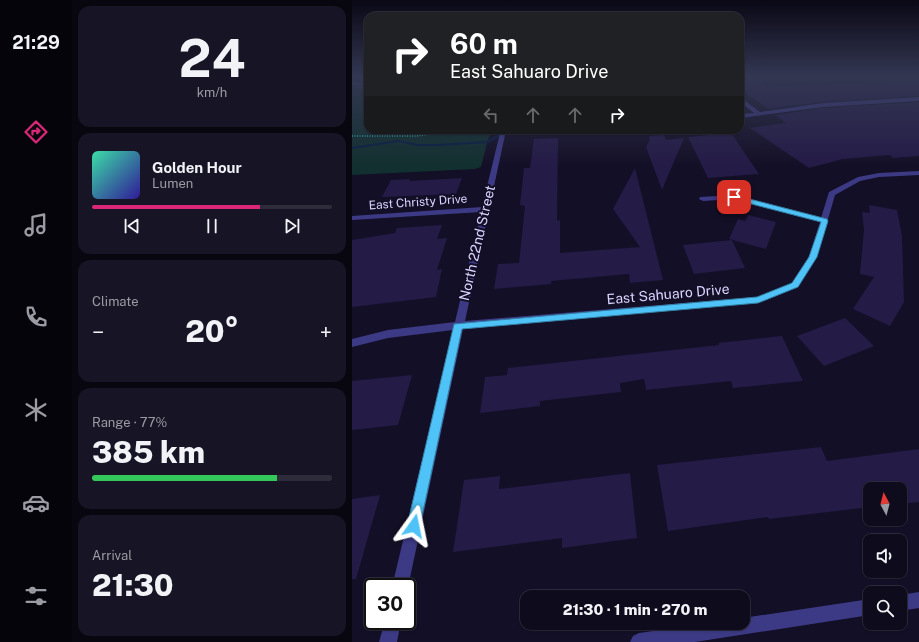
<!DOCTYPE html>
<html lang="en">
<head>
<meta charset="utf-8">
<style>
  :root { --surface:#0e0b1c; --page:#171425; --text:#f1f3f6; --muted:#9b9ba3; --line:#2e2b3b; --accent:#db2777 }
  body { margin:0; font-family:"Public Sans",sans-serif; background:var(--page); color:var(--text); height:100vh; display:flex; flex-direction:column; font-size:15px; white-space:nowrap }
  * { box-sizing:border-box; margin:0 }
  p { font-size:13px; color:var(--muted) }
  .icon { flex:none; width:22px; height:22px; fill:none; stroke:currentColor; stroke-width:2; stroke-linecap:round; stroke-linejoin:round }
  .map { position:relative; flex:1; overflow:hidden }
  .details { display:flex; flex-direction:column; gap:6px; padding:6px; background:#08060f; width:280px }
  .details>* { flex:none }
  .guide { position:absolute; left:12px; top:12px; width:380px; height:122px; border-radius:12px; box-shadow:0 1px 3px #0004,0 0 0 1px var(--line); background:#202124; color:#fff; overflow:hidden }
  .needle { width:26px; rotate:353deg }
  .controls { position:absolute; left:511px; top:482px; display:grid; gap:8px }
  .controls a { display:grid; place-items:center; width:44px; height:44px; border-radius:8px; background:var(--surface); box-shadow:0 1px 3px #0004,0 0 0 1px var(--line); font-size:20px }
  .speed { position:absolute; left:12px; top:578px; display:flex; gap:8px; font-size:20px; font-weight:700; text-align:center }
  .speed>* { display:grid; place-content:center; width:52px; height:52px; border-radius:50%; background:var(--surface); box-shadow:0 1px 3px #0004,0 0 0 1px var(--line); line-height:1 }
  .speed .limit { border:2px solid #111; border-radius:6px; background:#fff; color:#111 }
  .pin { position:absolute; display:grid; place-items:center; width:34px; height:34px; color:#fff; margin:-17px; border-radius:8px; box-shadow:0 2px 6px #0006 }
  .me { position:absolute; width:44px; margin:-22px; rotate:12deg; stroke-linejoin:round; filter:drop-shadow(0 0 3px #0008) }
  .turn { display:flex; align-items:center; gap:14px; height:84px; padding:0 20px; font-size:18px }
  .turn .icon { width:52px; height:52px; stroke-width:2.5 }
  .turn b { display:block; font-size:28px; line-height:34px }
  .lanes { display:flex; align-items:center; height:38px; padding:0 20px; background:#0003; justify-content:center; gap:20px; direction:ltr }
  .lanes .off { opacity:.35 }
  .big { font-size:30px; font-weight:800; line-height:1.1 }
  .details .tile { flex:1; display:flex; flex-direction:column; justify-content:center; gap:6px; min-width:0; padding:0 14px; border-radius:12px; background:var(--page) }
  .details .dial { align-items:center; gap:0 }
  .dial b { font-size:52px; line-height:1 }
  .song { display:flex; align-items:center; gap:12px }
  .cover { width:48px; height:48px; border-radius:6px; background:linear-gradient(135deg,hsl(160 70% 55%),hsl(250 70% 35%)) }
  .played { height:4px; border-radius:2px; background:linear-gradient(90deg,var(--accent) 70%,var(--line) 70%) }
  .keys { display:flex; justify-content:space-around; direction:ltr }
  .heat { display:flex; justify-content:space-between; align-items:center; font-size:22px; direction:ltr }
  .charge { height:6px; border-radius:3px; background:linear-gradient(90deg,#34c759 77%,var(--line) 0) }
  .trip { position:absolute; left:168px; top:590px; width:230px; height:40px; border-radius:12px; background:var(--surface); box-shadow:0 1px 3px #0004,0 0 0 1px var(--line); font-weight:800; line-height:40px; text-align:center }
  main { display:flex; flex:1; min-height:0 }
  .tab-bar { display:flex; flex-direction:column; width:72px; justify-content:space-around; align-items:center; background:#06040b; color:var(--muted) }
  .tab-bar .icon { width:28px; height:28px }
  .tab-bar .active { color:var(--accent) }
  .tab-bar b { font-size:18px; color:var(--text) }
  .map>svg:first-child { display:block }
  .green { fill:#12302f }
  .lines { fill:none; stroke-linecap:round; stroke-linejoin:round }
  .stream { fill:#0a1f44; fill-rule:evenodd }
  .building { fill:#241b47 }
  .path { stroke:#2fb8b0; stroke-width:1.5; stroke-dasharray:1 1.5; stroke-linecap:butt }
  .street { fill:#3d3a85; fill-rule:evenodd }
  .route { fill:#4fc3f7; stroke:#337fa1 }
  .labels { text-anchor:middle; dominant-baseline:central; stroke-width:4; stroke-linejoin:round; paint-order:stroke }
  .far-street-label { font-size:12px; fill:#d9d4ff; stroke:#130f26 }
  .street-label { font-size:14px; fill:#d9d4ff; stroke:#130f26 }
</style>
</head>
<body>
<main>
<nav class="tab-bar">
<b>21:29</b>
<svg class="icon active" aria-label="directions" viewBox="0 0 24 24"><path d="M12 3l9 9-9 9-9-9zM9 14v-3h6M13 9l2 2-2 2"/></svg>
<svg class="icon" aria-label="music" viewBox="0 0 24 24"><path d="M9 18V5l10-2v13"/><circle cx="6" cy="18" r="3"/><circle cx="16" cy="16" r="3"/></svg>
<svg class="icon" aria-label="phone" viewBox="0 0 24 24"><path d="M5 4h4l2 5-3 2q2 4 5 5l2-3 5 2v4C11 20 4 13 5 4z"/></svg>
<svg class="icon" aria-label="climate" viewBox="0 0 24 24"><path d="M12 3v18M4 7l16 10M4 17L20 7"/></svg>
<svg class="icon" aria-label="car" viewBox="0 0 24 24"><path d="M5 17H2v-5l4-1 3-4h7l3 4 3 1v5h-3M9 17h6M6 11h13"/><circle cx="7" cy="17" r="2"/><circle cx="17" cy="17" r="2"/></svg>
<svg class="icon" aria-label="filters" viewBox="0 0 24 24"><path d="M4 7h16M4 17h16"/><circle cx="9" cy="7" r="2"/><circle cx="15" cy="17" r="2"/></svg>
</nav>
<section class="details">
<div class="tile dial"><b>24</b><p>km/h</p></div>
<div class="tile">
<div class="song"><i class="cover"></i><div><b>Golden Hour</b><p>Lumen</p></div></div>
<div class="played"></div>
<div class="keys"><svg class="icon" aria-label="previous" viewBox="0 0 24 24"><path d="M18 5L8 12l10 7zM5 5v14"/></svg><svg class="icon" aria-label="pause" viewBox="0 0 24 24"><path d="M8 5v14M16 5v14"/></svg><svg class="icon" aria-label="next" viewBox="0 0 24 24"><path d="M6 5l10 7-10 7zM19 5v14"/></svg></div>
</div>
<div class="tile"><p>Climate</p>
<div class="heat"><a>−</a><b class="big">20°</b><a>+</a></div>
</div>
<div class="tile"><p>Range · 77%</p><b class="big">385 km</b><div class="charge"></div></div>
<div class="tile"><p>Arrival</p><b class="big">21:30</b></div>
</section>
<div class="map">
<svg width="567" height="642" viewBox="0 0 567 642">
  <rect width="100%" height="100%" fill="#130f26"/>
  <path class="green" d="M0 76H16V130H145L141 131 136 139 129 167 123 169 0 175Z"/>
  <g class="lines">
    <path class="stream" d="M150 132H155L157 133 152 134 136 143 86 146H66L46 142 0 149V147L46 140 66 144H86L135 141Z"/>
  </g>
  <g class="building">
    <path d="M388 76H399L416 87 567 81V96L471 102 416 109 388 88Z"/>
    <path d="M567 102V156L541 158 538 155 491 159 457 168 398 128 434 123 423 115 471 108Z"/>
    <path d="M379 133 407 174 356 178 336 137Z"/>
    <path d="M312 135 314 140 332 138 310 190 294 147 298 140 297 136Z"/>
    <path d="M206 138 205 221 208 220V253L288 247 261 209 283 168 311 280 278 283 277 274 199 281V284L142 289 146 264 167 263 173 206 168 205 172 168H178L182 139Z"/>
    <path d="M110 178 104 194 30 197 39 180 58 179 57 181Z"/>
    <path d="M517 205 545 210 550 236 552 302 538 326 501 309 522 277 508 274 512 230 510 212 518 213Z"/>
    <path d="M396 215 424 222 414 249 377 239 386 219 393 221Z"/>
    <path d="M90 225 85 239 95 238 85 270 90 269 84 297 0 307V240L43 233 45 228Z"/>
    <path d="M380 240 393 268 342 274 331 245Z"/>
    <path d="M493 318 522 346 472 366 445 336Z"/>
    <path d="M430 336 451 381 381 388 379 381 294 390 292 379 268 383 269 392 188 401V406L128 413 133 377 155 375 156 368 367 345 366 343Z"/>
    <path d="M60 375 46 425 0 430V381Z"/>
    <path d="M469 447 475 461 567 449V502L548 504V489H518V507L417 519 416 517 316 531 305 465Z"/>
    <path d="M278 473 285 538 210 548V538L101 552 112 480 148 476 147 489Z"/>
    <path d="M28 495 4 579H0V499Z"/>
  </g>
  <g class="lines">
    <g class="path">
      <path d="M0 83 16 85"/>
      <path d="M124 130 139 132"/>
      <path d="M100 132 124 131"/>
      <path d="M0 136H65L102 130"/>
    </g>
    <g class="street">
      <path d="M388 97 408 112 471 103 567 97V101L471 107 388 118V114L402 113 388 102Z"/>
      <path d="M176 130H215L212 132 153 135 113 321 405 297 440 283 457 257 468 222 382 199 351 201 347 199 348 197 382 195 469 218 477 192 506 177 527 173 567 171V175L527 177 508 181 483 195 465 257 446 287 409 302 111 329 56 587 55 589V587H40L101 330 36 338 0 347V339L36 330 103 322 129 212 0 220V216L130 207 148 133 151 131Z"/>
      <path d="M567 592V608L548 611V595Z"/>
      <path d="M518 599V615L343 642H278L281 636 287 633 357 623H391V618Z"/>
      <path d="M33 621H49L45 642H27Z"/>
    </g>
  </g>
  <linearGradient id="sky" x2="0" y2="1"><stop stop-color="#0a0815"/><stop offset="0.46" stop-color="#333752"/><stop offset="1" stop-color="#333752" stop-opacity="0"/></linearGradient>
  <rect width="567" height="166" fill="url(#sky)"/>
  <path class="route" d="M382 195 475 219 476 221 465 257 446 287 406 303 110 329 68 526 66 530 62 532 57 530 55 526 102 324 405 297 440 283 457 257 469 222 380 199 379 197Z"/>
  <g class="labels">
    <g class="far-street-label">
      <text transform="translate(66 202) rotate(-4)">East Christy Drive</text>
    </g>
    <g class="street-label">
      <text transform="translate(125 243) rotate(-77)">North 22nd Street</text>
      <text transform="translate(316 294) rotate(-5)">East Sahuaro Drive</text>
    </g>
  </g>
</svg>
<div class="controls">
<a><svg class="needle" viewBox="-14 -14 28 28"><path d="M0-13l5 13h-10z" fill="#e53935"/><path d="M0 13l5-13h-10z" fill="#9b9ba3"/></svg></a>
<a><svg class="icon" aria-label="sound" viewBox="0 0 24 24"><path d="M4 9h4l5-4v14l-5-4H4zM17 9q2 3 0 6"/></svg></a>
<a><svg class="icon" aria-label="search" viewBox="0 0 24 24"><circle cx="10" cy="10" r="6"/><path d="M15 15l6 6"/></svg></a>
</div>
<div class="speed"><div class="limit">30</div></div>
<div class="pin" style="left:382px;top:197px;background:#d93025"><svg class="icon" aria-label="arrive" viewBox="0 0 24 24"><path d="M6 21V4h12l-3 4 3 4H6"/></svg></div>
<svg class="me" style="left:62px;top:526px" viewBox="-20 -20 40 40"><path d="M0-17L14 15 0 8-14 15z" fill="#4fc3f7" stroke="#fff" stroke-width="4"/></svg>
<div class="trip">21:30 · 1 min · 270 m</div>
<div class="guide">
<div class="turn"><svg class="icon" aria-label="right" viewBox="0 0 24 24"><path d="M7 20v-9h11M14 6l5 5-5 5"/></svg><div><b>60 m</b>East Sahuaro Drive</div></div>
<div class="lanes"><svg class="icon off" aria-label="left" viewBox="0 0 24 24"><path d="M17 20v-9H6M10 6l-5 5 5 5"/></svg><svg class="icon off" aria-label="ahead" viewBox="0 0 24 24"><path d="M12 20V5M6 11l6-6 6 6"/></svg><svg class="icon off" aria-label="ahead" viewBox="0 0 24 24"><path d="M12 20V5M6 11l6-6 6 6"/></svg><svg class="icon" aria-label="right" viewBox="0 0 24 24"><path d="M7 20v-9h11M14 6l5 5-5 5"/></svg></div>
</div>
</div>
</main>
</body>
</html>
